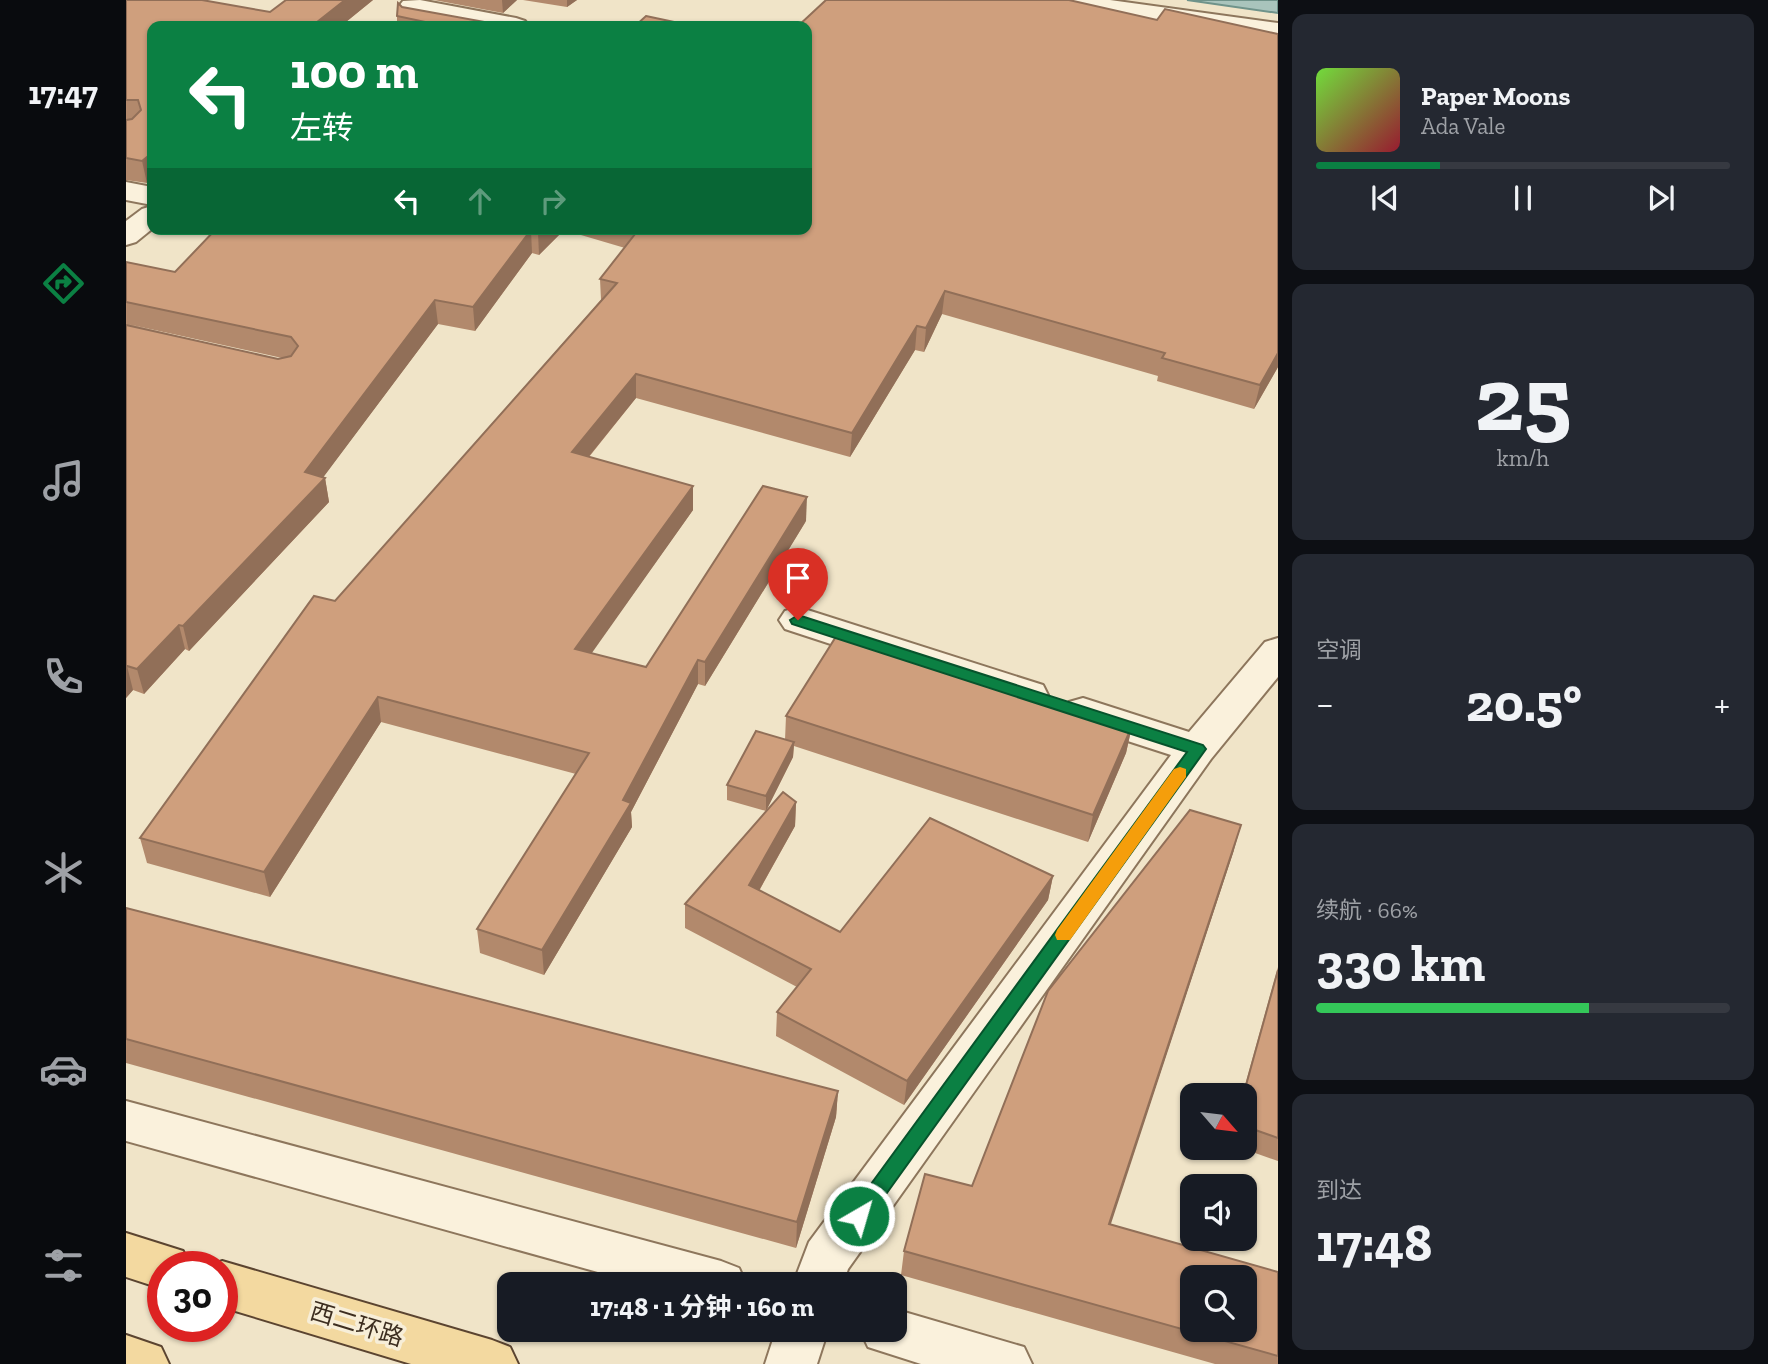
<!DOCTYPE html>
<html lang="zh">
<head>
<meta charset="utf-8">
<style>
  :root { --surface:#171b24; --page:#242831; --text:#f1f3f6; --muted:#9ea1a6; --line:#363941; --accent:#0b8043 }
  body { margin:0; font-family:"Zilla Slab","Noto Sans SC",serif; background:var(--page); color:var(--text); height:100vh; display:flex; flex-direction:column; font-size:26px; white-space:nowrap }
  * { box-sizing:border-box; margin:0 }
  p { font-size:23px; color:var(--muted) }
  .icon { flex:none; width:38px; height:38px; fill:none; stroke:currentColor; stroke-width:2; stroke-linecap:round; stroke-linejoin:round }
  .map { position:relative; flex:1; overflow:hidden }
  .panel { display:flex; flex-direction:column; gap:14px; padding:14px; background:#0d0f14; width:490px }
  .panel>* { flex:none }
  .hud { position:absolute; left:21px; top:21px; width:665px; height:214px; border-radius:14px; box-shadow:0 2px 5px #0004; background:#0b8043; color:#fff; overflow:hidden }
  .needle { width:46px; rotate:118deg }
  .controls { position:absolute; left:1054px; top:1083px; display:grid; gap:14px }
  .controls a { display:grid; place-items:center; width:77px; height:77px; border-radius:14px; background:var(--surface); box-shadow:0 2px 5px #0004; font-size:35px }
  .speed { position:absolute; left:21px; top:1251px; display:flex; gap:14px; font-size:35px; font-weight:700; text-align:center }
  .speed>* { display:grid; place-content:center; width:91px; height:91px; border-radius:50%; background:var(--surface); box-shadow:0 2px 5px #0004; line-height:1 }
  .speed .limit { border:10px solid #d22; background:#fff; color:#111 }
  .pin { position:absolute; display:grid; place-items:center; width:60px; height:60px; color:#fff; margin:-72px -30px; border-radius:50% 50% 50% 0; rotate:-45deg; box-shadow:0 0 7px #0007 }
  .pin .icon { rotate:45deg }
  .me { position:absolute; width:77px; margin:-38px; rotate:38deg; stroke-linejoin:round; filter:drop-shadow(0 0 5px #0008) }
  .turn { display:flex; align-items:center; gap:24px; height:147px; padding:0 28px; font-size:32px }
  .turn .icon { width:91px; height:91px; stroke-width:2.5 }
  .turn b { display:block; font-size:49px; line-height:60px }
  .lanes { display:flex; align-items:center; height:66px; padding:0 28px; background:#0003; justify-content:center; gap:35px; direction:ltr }
  .lanes .off { opacity:.35 }
  .big { font-size:52px; font-weight:700; line-height:1.1 }
  .panel .tile { flex:1; display:flex; flex-direction:column; justify-content:center; gap:10px; min-width:0; padding:0 24px; border-radius:14px; background:var(--page) }
  .panel .dial { align-items:center; gap:0 }
  .dial b { font-size:91px; line-height:1 }
  .song { display:flex; align-items:center; gap:21px }
  .cover { width:84px; height:84px; border-radius:10px; background:linear-gradient(135deg,hsl(100 70% 55%),hsl(350 70% 35%)) }
  .played { height:7px; border-radius:4px; background:linear-gradient(90deg,var(--accent) 30%,var(--line) 30%) }
  .keys { display:flex; justify-content:space-around; direction:ltr }
  .heat { display:flex; justify-content:space-between; align-items:center; font-size:38px; direction:ltr }
  .charge { height:10px; border-radius:5px; background:linear-gradient(90deg,#34c759 66%,var(--line) 0) }
  .trip { position:absolute; left:371px; top:1272px; width:410px; height:70px; border-radius:14px; background:var(--surface); box-shadow:0 2px 5px #0004; font-weight:700; line-height:70px; text-align:center }
  main { display:flex; flex:1; min-height:0 }
  .menu { display:flex; flex-direction:column; width:126px; justify-content:space-around; align-items:center; background:#090b0e; color:var(--muted) }
  .menu .icon { width:49px; height:49px }
  .menu .active { color:var(--accent) }
  .menu b { font-size:32px; color:var(--text) }
  .map>svg:first-child { display:block }
  .water { fill:#a9c4bc; stroke:#6f938a; stroke-width:2 }
  .lines { fill:none; stroke-linecap:round; stroke-linejoin:round }
  .minor-casing { stroke:#8d765c; stroke-width:4 }
  .major-casing { stroke:#5b4430; stroke-width:4 }
  .minor { fill:#faf1dc; fill-rule:evenodd }
  .major { fill:#f3d9a0; fill-rule:evenodd }
  .wall { fill:#b2896c; fill-rule:evenodd }
  .shaded-wall { fill:#916f58 }
  .building { fill:#cf9f7d; stroke:#916f58; stroke-width:2; fill-rule:evenodd }
  .route { fill:#0b8043; stroke:#07532c; stroke-width:2 }
  .slow { fill:#f59e0b }
  .labels { text-anchor:middle; dominant-baseline:central; stroke-width:7; stroke-linejoin:round; paint-order:stroke }
  .near-street-label { font-size:24px; fill:#3d2e20; stroke:#f7eed8 }
</style>
</head>
<body>
<main>
<nav class="menu">
<b>17:47</b>
<svg class="icon active" aria-label="directions" viewBox="0 0 24 24"><path d="M12 3l9 9-9 9-9-9zM9 14v-3h6M13 9l2 2-2 2"/></svg>
<svg class="icon" aria-label="music" viewBox="0 0 24 24"><path d="M9 18V5l10-2v13"/><circle cx="6" cy="18" r="3"/><circle cx="16" cy="16" r="3"/></svg>
<svg class="icon" aria-label="phone" viewBox="0 0 24 24"><path d="M5 4h4l2 5-3 2q2 4 5 5l2-3 5 2v4C11 20 4 13 5 4z"/></svg>
<svg class="icon" aria-label="climate" viewBox="0 0 24 24"><path d="M12 3v18M4 7l16 10M4 17L20 7"/></svg>
<svg class="icon" aria-label="car" viewBox="0 0 24 24"><path d="M5 17H2v-5l4-1 3-4h7l3 4 3 1v5h-3M9 17h6M6 11h13"/><circle cx="7" cy="17" r="2"/><circle cx="17" cy="17" r="2"/></svg>
<svg class="icon" aria-label="filters" viewBox="0 0 24 24"><path d="M4 7h16M4 17h16"/><circle cx="9" cy="7" r="2"/><circle cx="15" cy="17" r="2"/></svg>
</nav>
<div class="map">
<svg width="1152" height="1364" viewBox="0 0 1152 1364">
  <rect width="100%" height="100%" fill="#f0e4c8"/>
  <path class="water" d="M1061 0H1152V13Z"/>
  <g class="lines">
    <defs>
      <g id="minor">
        <path d="M294 0 390 18 399 21 403 26H352L277 11 273 6 277 1Z"/>
        <path d="M917 0H984L1152 23V39L930 8 921 5Z"/>
        <path d="M0 182 26 187V205L0 200Z"/>
        <path d="M26 206V229L10 242 0 245V221L16 209Z"/>
        <path d="M672 607 917 685 922 695 917 705 903 709 659 629 653 620 659 611Z"/>
        <path d="M1152 638V677L1085 759 722 1269 717 1284H667L683 1242 1045 755 943 722 937 712 943 702 957 698 1063 732 1139 642Z"/>
        <path d="M0 1101 595 1261 613 1268 620 1284H515L0 1141Z"/>
        <path d="M768 1309 898 1347 906 1364H795L742 1347 734 1330H768Z"/>
        <path d="M650 1330H702L691 1364H639Z"/>
      </g>
      <g id="major">
        <path d="M0 1233 57 1251 64 1267H37V1289L0 1277Z"/>
        <path d="M96 1261 366 1340 384 1347 392 1364H285L96 1307V1267H80Z"/>
        <path d="M0 1335 35 1347 43 1364H0Z"/>
      </g>
    </defs>
    <use href="#minor" class="minor-casing"/>
    <use href="#major" class="major-casing"/>
    <use href="#minor" class="minor"/>
    <use href="#major" class="major"/>
  </g>
  <g class="wall">
    <path d="M0 0 144 12 247 0 215 26H26V179L21 183 0 180Z"/>
    <path d="M308 0H391L377 13Z"/>
    <path d="M397 0H451L441 7Z"/>
    <path d="M276 7 359 26H287L271 23V16Z"/>
    <path d="M1031 20 1152 34V367L1128 409 1031 381 1032 376 816 314 798 352 789 350 724 457 510 398 463 457 567 510 465 653 520 667 680 521 579 686 572 684 505 812 506 827 418 975 354 953 351 929 450 774 255 722 144 897 21 863 14 838 209 601 475 300 474 279 499 248 438 230 413 255 406 253 349 331 312 324 197 477 199 478 203 502 63 651 59 649 18 694 7 690 0 698V262L49 272 90 229H681ZM1 324 156 358 152 359Z"/>
    <path d="M660 716 1006 726 1000 753 962 842 668 746 667 757 640 811 601 800V785L659 740Z"/>
    <path d="M670 802 669 826 633 891 714 932 927 876 922 900 778 1105 650 1036 651 1012 671 987 559 928V904Z"/>
    <path d="M1108 850 984 1224 1152 1272V1364H1089L775 1275 778 1251 846 1186Z"/>
    <path d="M0 908 712 1091 710 1117 670 1248 0 1063Z"/>
    <path d="M1152 967V1161L1115 1148H1118V1096H1116Z"/>
  </g>
  <g class="shaded-wall">
    <path d="M219 0H247L215 26H186Z"/>
    <path d="M376 0H391L377 13Z"/>
    <path d="M441 0H451L441 7Z"/>
    <path d="M26 153V179L21 183 16 161Z"/>
    <path d="M414 229H438V230L413 255 412 232Z"/>
    <path d="M405 230 406 253 349 331 347 307Z"/>
    <path d="M819 291 816 314 798 352 800 328Z"/>
    <path d="M309 300 312 324 190 487 199 478 203 502 63 651 57 626 179 472Z"/>
    <path d="M791 326 789 350 724 457 726 433Z"/>
    <path d="M1152 353V367L1128 409 1134 385Z"/>
    <path d="M510 374V398L447 476 446 452Z"/>
    <path d="M567 486V510L451 674 449 649Z"/>
    <path d="M681 497 680 521 579 686V662Z"/>
    <path d="M53 625 59 649 18 694 11 669Z"/>
    <path d="M572 660V684L505 812 506 827 418 975 416 950Z"/>
    <path d="M1 666 7 690 0 698V667Z"/>
    <path d="M252 697 255 722 144 897 138 872Z"/>
    <path d="M1006 726 1000 753 962 842 967 815Z"/>
    <path d="M668 742 667 757 640 811V796Z"/>
    <path d="M670 802 669 826 622 910 623 885Z"/>
    <path d="M1115 825 1108 850 977 1248 983 1224Z"/>
    <path d="M927 876 922 900 778 1105 781 1081Z"/>
    <path d="M712 1091 710 1117 670 1248 671 1222Z"/>
  </g>
  <g class="building">
    <path d="M0 0H76L144 12 160 0H219L186 26H26V153L16 161 0 158V120L6 119 15 110 12 100H0Z"/>
    <path d="M700 0H943L1031 20 1039 9 1152 34V353L1134 385 1036 358 1039 353 819 291 800 328 791 326 726 433 510 374 446 452 567 486 449 649 520 667 637 486 681 497 579 662 572 660 497 800 505 803 416 950 351 929 463 753 252 697 138 872 14 838 188 596 209 601 491 283 474 279 513 229H681V26H672Z"/>
    <path d="M272 3 276 7 359 22 354 26H318L271 16Z"/>
    <path d="M520 16 567 26H509Z"/>
    <path d="M90 229H414L412 232 405 230 347 307 309 300 179 472 199 478 57 626 53 625 11 669 1 666 0 667V325L152 359 165 356 172 346 165 337 0 302V262L49 272Z"/>
    <path d="M711 635 1006 726 967 815 660 716Z"/>
    <path d="M630 731 668 742 640 796 601 785Z"/>
    <path d="M657 792 670 802 623 885 714 932 804 818 927 876 781 1081 651 1012 685 969 559 904Z"/>
    <path d="M1064 810 1115 825 983 1224 1152 1272V1356L778 1251 799 1174 846 1186 922 991ZM1066 1278H1118V1330H1066Z"/>
    <path d="M0 908 712 1091 671 1222 0 1039Z"/>
    <path d="M1152 970V1138L1118 1126V1096H1117Z"/>
  </g>
  <path class="route" d="M672 615 1077 745 1080 749 740 1222 733 1225 726 1222 723 1216 726 1210 1061 752 666 624 664 620Z"/>
  <path class="slow" d="M1054 767 1060 769V777L944 940H931L929 935 931 930 1048 769Z"/>
  <g class="labels">
    <g class="near-street-label">
      <text transform="translate(231 1324) rotate(17)">西二环路</text>
    </g>
  </g>
</svg>
<div class="controls">
<a><svg class="needle" viewBox="-14 -14 28 28"><path d="M0-13l5 13h-10z" fill="#e53935"/><path d="M0 13l5-13h-10z" fill="#9ea1a6"/></svg></a>
<a><svg class="icon" aria-label="sound" viewBox="0 0 24 24"><path d="M4 9h4l5-4v14l-5-4H4zM17 9q2 3 0 6"/></svg></a>
<a><svg class="icon" aria-label="search" viewBox="0 0 24 24"><circle cx="10" cy="10" r="6"/><path d="M15 15l6 6"/></svg></a>
</div>
<div class="speed"><div class="limit">30</div></div>
<div class="pin" style="left:672px;top:620px;background:#d93025"><svg class="icon" aria-label="arrive" viewBox="0 0 24 24"><path d="M6 21V4h12l-3 4 3 4H6"/></svg></div>
<svg class="me" style="left:733px;top:1216px" viewBox="-20 -20 40 40"><circle r="17" fill="#0b8043" stroke="#fff" stroke-width="3"/><path d="M0-11L8 9 0 5-8 9z" fill="#fff"/></svg>
<div class="trip">17:48 · 1 分钟 · 160 m</div>
<div class="hud">
<div class="turn"><svg class="icon" aria-label="left" viewBox="0 0 24 24"><path d="M17 20v-9H6M10 6l-5 5 5 5"/></svg><div><b>100 m</b>左转</div></div>
<div class="lanes"><svg class="icon" aria-label="left" viewBox="0 0 24 24"><path d="M17 20v-9H6M10 6l-5 5 5 5"/></svg><svg class="icon off" aria-label="ahead" viewBox="0 0 24 24"><path d="M12 20V5M6 11l6-6 6 6"/></svg><svg class="icon off" aria-label="right" viewBox="0 0 24 24"><path d="M7 20v-9h11M14 6l5 5-5 5"/></svg></div>
</div>
</div>
<section class="panel">
<div class="tile">
<div class="song"><i class="cover"></i><div><b>Paper Moons</b><p>Ada Vale</p></div></div>
<div class="played"></div>
<div class="keys"><svg class="icon" aria-label="previous" viewBox="0 0 24 24"><path d="M18 5L8 12l10 7zM5 5v14"/></svg><svg class="icon" aria-label="pause" viewBox="0 0 24 24"><path d="M8 5v14M16 5v14"/></svg><svg class="icon" aria-label="next" viewBox="0 0 24 24"><path d="M6 5l10 7-10 7zM19 5v14"/></svg></div>
</div>
<div class="tile dial"><b>25</b><p>km/h</p></div>
<div class="tile"><p>空调</p>
<div class="heat"><a>−</a><b class="big">20.5°</b><a>+</a></div>
</div>
<div class="tile"><p>续航 · 66%</p><b class="big">330 km</b><div class="charge"></div></div>
<div class="tile"><p>到达</p><b class="big">17:48</b></div>
</section>
</main>
</body>
</html>
